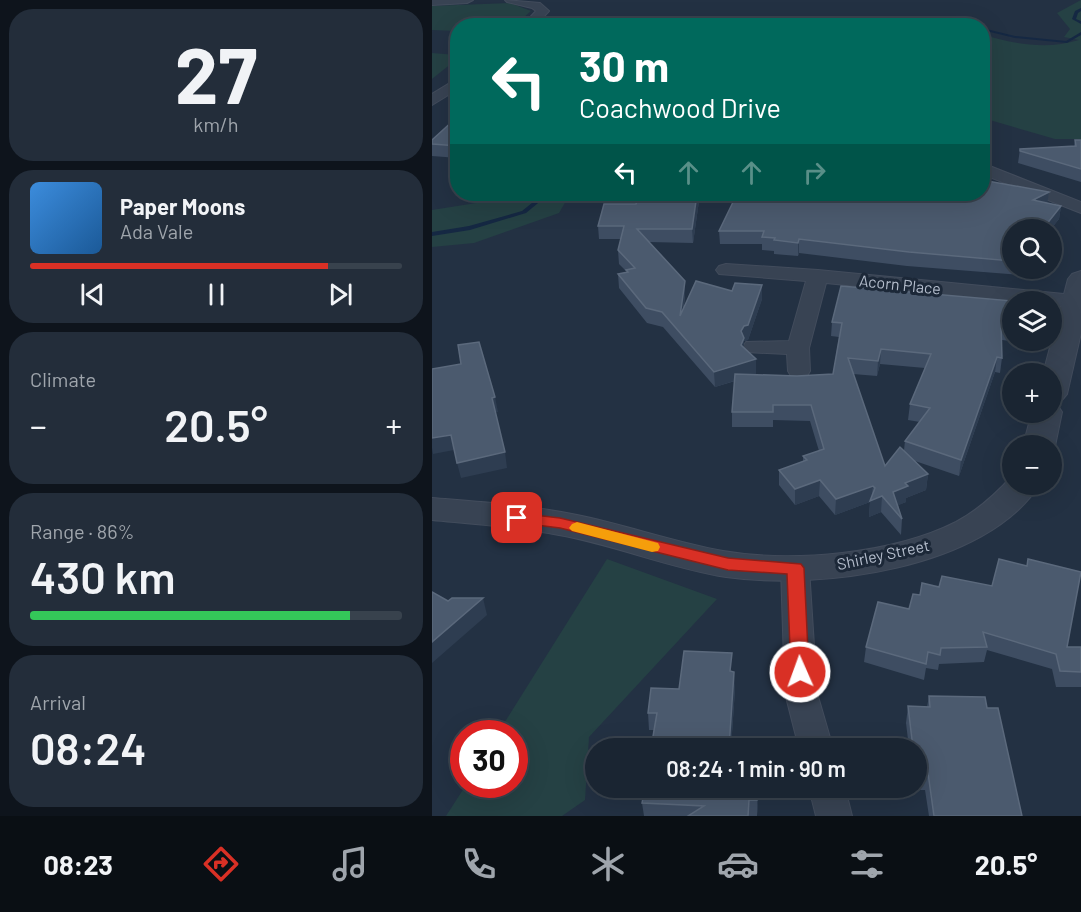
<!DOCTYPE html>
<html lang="en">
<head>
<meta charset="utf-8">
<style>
  :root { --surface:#1a2532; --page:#232d3a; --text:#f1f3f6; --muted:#9fa5ac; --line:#38424d; --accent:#d93025 }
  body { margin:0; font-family:Barlow,sans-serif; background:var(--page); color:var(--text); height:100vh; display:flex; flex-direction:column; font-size:22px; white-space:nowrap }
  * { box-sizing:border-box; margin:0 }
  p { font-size:20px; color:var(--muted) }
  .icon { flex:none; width:33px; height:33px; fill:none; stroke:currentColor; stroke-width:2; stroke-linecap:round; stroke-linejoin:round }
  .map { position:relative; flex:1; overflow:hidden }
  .details { display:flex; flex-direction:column; gap:9px; padding:9px; background:#0e141c; width:432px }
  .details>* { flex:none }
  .banner { position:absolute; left:18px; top:18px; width:540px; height:183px; border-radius:24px; box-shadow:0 6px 24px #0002,0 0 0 2px var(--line); background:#00695c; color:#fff; overflow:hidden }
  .fabs { position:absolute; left:570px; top:219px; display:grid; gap:12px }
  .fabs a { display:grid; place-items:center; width:60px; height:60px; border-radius:50%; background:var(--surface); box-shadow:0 6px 24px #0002,0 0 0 2px var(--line); font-size:30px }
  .speed { position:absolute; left:18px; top:720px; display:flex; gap:12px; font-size:30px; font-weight:700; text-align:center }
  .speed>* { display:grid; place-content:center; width:78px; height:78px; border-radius:50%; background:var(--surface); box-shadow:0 6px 24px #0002,0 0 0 2px var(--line); line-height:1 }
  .speed .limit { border:9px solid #d22; background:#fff; color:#111 }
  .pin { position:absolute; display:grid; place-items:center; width:51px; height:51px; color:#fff; margin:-26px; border-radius:12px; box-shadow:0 3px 9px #0006 }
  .me { position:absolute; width:66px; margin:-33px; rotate:358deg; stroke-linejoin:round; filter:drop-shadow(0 0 4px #0008) }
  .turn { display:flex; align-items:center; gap:21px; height:126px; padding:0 30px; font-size:27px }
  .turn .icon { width:78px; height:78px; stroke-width:2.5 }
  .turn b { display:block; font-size:42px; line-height:51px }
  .lanes { display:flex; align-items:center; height:57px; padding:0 30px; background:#0003; justify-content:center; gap:30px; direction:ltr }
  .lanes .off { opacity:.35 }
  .big { font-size:45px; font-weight:600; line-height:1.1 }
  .details .widget { flex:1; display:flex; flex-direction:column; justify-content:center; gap:9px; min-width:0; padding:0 21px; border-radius:24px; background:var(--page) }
  .details .dial { align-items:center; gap:0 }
  .dial b { font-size:78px; line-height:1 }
  .song { display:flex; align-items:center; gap:18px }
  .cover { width:72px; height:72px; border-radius:9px; background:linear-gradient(135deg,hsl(210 70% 55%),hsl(210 70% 35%)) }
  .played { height:6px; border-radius:3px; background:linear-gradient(90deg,var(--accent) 80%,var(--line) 80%) }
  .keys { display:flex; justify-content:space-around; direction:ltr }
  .heat { display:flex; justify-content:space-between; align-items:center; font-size:33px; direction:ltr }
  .charge { height:9px; border-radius:4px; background:linear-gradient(90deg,#34c759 86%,var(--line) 0) }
  .trip { position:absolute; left:153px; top:738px; width:342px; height:60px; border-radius:30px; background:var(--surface); box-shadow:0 6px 24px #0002,0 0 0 2px var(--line); font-weight:600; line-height:60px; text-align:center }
  .tab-bar { display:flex; height:96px; justify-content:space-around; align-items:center; background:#0a0f14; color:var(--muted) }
  .tab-bar .icon { width:42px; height:42px }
  .tab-bar .on { color:var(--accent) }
  .tab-bar b { font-size:27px; color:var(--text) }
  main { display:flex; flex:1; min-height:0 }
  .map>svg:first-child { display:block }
  .green { fill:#254144 }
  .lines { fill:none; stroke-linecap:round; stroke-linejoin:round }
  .stream { fill:#152843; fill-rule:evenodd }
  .minor-casing { stroke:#424c5c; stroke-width:2 }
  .tertiary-casing { stroke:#424c5c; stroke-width:2 }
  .minor { fill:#384353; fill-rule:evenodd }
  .tertiary { fill:#384353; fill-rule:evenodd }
  .wall { fill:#3e4d62; fill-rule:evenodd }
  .shaded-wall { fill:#2e3d51 }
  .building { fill:#4b5a6e; stroke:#5b697c; stroke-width:1.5 }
  .route { fill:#d93025; stroke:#8d1f18; stroke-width:1.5 }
  .slow { fill:#f59e0b }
  .labels { text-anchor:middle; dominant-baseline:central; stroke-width:6; stroke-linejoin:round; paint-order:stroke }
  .street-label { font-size:16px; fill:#b5becd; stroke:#1c2838 }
</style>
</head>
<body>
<main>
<section class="details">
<div class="widget dial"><b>27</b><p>km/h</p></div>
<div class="widget">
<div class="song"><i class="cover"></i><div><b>Paper Moons</b><p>Ada Vale</p></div></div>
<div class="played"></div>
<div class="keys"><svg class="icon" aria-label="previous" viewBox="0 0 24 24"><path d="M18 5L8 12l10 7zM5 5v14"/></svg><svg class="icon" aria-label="pause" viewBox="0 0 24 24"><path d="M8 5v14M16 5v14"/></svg><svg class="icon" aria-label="next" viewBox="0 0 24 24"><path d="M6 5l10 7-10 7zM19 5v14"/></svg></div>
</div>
<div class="widget"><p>Climate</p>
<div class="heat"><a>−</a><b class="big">20.5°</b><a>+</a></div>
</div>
<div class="widget"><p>Range · 86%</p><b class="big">430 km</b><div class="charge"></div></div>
<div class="widget"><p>Arrival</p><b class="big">08:24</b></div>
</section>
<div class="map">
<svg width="649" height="816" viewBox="0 0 649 816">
  <rect width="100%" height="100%" fill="#233143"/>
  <g class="green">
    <path d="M649 0V139H623L551 118V35C584 44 614 50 647 40L632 37 638 29 625 13Z"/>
    <path d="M78 3 99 11 83 25 26 26 25 31 0 30V6Z"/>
    <path d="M0 53 25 55V59L0 79Z"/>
    <path d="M70 194H138L127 213 42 243 0 247V210L57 201Z"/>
    <path d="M175 559 285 599 157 737 153 800 130 816H14L34 785 82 784V734L66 733Z"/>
  </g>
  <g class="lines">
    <g class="stream">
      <path d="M649 8V11L646 13 644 19 649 21V24L640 19 643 11Z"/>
      <path d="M499 17 537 25 539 26H529L499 19 476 23 474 26H470L474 21Z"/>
      <path d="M550 28 583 36 634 41 649 32V35L635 43 583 38 550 30Z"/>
      <path d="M111 194H117L94 213 38 230 0 236V232L37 226 90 211Z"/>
    </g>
    <defs>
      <g id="minor">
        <path d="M0 0H41L35 3 0 5Z"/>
        <path d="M73 0 108 3 117 11 103 26H90L104 11 100 8 75 2Z"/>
        <path d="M26 78V89L0 105V94Z"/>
        <path d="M550 163 649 202V213L550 174Z"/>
        <path d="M294 264 386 270 642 295 649 297V305L642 307 620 305V302H584L394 283 377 348 378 371 375 376 367 378 359 376 356 371 355 354 314 352 311 347 314 342 357 341 374 281 287 274 284 270 287 266Z"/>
        <path d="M363 558 373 561 377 568 385 693 401 748H367L353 693 349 568 353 561Z"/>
        <path d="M377 788H413L420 816H384Z"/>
      </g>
      <g id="tertiary">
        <path d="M649 271V333L635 394 630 400 620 403V374H611L636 279 640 274Z"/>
        <path d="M620 404 626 406 630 412 623 446 620 451V446H591L600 412H620Z"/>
        <path d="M580 476V484H608C553 570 387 590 294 577 237 568 183 545 127 535 85 527 42 524 0 520V498C48 502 97 505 145 515 194 525 242 542 291 551 361 563 461 554 524 522 546 510 563 495 580 476Z"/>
      </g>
    </defs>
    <use href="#minor" class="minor-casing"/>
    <use href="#tertiary" class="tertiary-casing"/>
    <use href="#minor" class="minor"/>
    <use href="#tertiary" class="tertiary"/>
  </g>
  <g class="wall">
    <path d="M26 119V158L0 156V140Z"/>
    <path d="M643 140H649V182L586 163 588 149 642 146Z"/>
    <path d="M617 192 615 203 629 206 627 219 618 230H580V268H604L602 276 475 266 367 253 366 256 342 254V251L330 250V244H288L287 231Z"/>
    <path d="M268 194 261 243 217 242 253 295 252 307 330 299 316 340 312 341V348L324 374 322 375 365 376 401 374 407 337 399 336 400 322 580 302V333L579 341 570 340V358L568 373 563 372 527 476 483 461 496 474 494 490 474 498V502L466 505 470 519 469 535 449 512 437 517 438 502 403 515 387 496 363 505 347 485V470L371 462V456L387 451 378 421 341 420V427H300V412L303 381 283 387 231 327 215 323 187 288 186 274 195 272 187 264 186 250 189 239H167L166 226 204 204ZM448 364 493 368 478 404 476 420 488 422 473 441 472 450 453 466 421 374 445 376Z"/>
    <path d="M446 602 635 647H649V687H624L620 669 555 650 552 662 507 664 506 670 494 668 492 680 432 662 434 647Z"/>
    <path d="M300 672 303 689 299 748H219L222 730H217L216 713 247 689Z"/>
    <path d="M497 696 555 708 590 816H497L493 790H481V788H484V748H477L474 723 476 706 495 707Z"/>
    <path d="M327 788 325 816H212L210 803Z"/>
  </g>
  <g class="shaded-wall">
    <path d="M617 192 615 205 601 200Z"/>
    <path d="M265 194H268L261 243 260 229Z"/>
    <path d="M629 206 627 219 618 230H610Z"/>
    <path d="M367 239V253L366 256V243Z"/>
    <path d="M253 281V295L248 330V316Z"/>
    <path d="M330 285V299L316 340 312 341V353L309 360V331Z"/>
    <path d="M449 349 448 364 445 376 446 361Z"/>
    <path d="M565 357 563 372 527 476 529 460Z"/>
    <path d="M324 359V374L283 387 282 372Z"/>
    <path d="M63 397 66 412H63L60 398Z"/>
    <path d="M19 435 22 450 1 454 0 448V438Z"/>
    <path d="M73 452 75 468 29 478 25 463Z"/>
    <path d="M496 474 494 490 474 498V502L460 508 461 492 473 483Z"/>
    <path d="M388 480 387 496 363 505V489Z"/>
    <path d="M441 486 439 501 450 496 449 512 437 517 438 502 403 515 404 499Z"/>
    <path d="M51 598 55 615 0 663V642Z"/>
    <path d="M302 672 303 689 299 748H297Z"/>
    <path d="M326 788H327L325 816V800Z"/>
  </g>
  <g class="building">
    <path d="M23 119H26V146L0 144V140Z"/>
    <path d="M643 140H649V169L588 151V149L644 146Z"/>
    <path d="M550 180 617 192 601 200 629 206 610 230H580V261L477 252 367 239 366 243 342 240 343 238 330 237 332 231H287L305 194H550Z"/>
    <path d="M207 194H265L260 229H205L253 281 248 316 264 281 300 291 303 283 330 285 316 325 312 326 309 331 312 338 309 345 324 359 282 372 230 312 214 308 186 274 196 272 194 270 203 268 186 250 192 226H166L172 204H204Z"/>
    <path d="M409 286 581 301 580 302V326L569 325 570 358 565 357 529 460 473 441 498 408 478 404 499 354 449 349 446 361 416 358 453 466 468 447 496 474 473 483 476 486 461 492 470 519 450 496 438 501 443 488 441 486 404 499 388 480 363 489 347 470 375 460 371 456 392 449 379 405H341V412H300L303 374 365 376 401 374 410 323 400 322Z"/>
    <path d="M47 342 63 397 60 398 73 452 25 463 19 435 0 438V369L29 364 26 345Z"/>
    <path d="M567 559 595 566 596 559 649 572 635 647H649V672L628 671 624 654 551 632 555 647 509 648 508 655 496 652 494 664 434 647 446 602 477 609 481 594 488 595 490 583 507 587 510 576 560 586Z"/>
    <path d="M0 592 16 601 20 598H51L0 642Z"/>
    <path d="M252 651 300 653 298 671 302 672 297 748H219L225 713H216L219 688 247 689Z"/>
    <path d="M497 696 553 697 555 708H566L590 816H502L496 773H484V748H481L476 706 498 707Z"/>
    <path d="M213 788H326L325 800H317L316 816H256L272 806 210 803Z"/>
  </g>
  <path class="route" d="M85 513 128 518 296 558 369 564 372 568 377 672 374 677 368 679 361 677 359 672 355 574 296 570 128 528 80 522 78 518 80 515Z"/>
  <path class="slow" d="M145 522 226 543 228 547 226 551 220 552 140 531 137 528 140 524Z"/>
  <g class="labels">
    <g class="street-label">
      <text transform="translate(468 284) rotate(6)">Acorn Place</text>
      <text transform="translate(451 554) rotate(-12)">Shirley Street</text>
    </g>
  </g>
</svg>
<div class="fabs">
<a><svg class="icon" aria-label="search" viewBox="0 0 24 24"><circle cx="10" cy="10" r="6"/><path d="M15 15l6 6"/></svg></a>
<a><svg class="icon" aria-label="layers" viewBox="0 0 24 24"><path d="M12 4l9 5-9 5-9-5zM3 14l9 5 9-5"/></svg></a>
<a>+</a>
<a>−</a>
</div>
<div class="speed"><div class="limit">30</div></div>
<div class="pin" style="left:85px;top:518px;background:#d93025"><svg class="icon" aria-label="arrive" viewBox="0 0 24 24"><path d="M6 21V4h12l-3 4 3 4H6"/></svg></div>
<svg class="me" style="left:368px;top:672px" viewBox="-20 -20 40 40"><circle r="17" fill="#d93025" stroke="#fff" stroke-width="3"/><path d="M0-11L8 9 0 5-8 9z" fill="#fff"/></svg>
<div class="trip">08:24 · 1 min · 90 m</div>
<div class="banner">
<div class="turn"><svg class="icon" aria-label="left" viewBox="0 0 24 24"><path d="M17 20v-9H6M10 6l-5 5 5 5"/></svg><div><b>30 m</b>Coachwood Drive</div></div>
<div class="lanes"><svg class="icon" aria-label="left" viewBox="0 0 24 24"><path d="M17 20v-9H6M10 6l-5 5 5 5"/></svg><svg class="icon off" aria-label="ahead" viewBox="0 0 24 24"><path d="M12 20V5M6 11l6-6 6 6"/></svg><svg class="icon off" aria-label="ahead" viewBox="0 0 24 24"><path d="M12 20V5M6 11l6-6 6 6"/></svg><svg class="icon off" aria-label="right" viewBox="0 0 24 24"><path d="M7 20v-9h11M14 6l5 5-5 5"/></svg></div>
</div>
</div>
</main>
<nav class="tab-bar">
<b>08:23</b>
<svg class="icon on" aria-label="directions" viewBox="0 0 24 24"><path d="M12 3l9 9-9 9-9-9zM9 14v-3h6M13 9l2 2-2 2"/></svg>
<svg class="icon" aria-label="music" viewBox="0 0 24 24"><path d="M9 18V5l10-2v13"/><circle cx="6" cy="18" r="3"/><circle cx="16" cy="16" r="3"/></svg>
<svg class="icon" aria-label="phone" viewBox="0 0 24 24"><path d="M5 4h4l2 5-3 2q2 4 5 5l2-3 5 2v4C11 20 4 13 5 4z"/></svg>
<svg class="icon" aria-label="climate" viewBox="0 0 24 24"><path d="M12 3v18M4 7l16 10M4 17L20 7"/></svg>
<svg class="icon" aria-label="car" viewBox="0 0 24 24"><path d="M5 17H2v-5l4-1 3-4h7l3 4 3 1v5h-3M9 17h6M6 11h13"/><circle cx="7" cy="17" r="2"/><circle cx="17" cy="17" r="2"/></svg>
<svg class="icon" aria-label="filters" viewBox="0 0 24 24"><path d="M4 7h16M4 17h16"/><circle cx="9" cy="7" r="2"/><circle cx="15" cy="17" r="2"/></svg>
<b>20.5°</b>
</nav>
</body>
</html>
